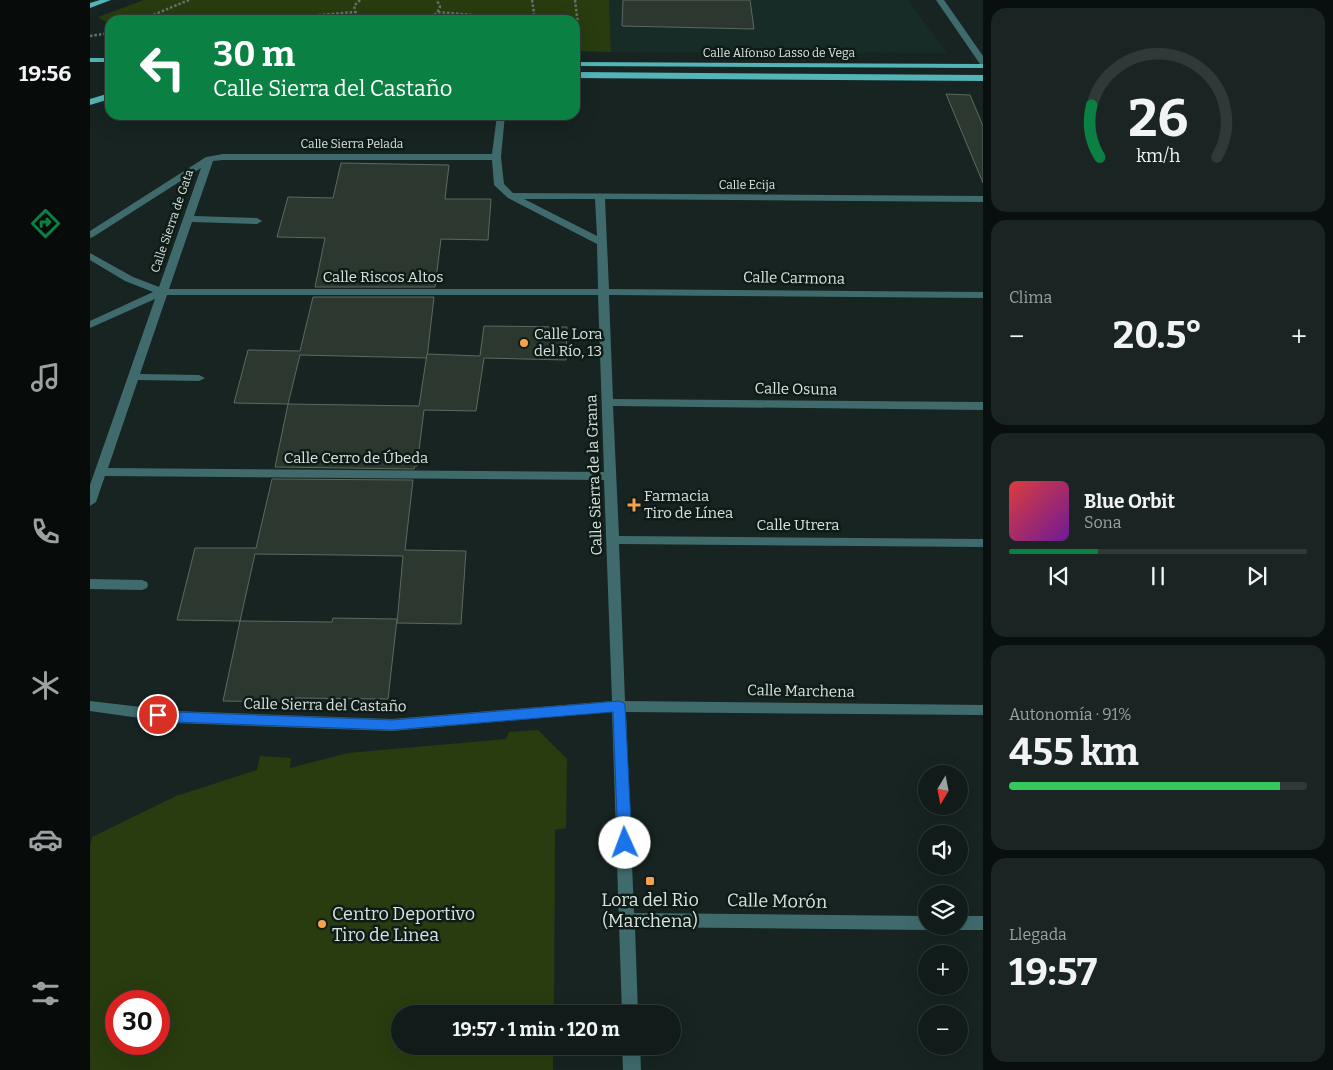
<!DOCTYPE html>
<html lang="es">
<head>
<meta charset="utf-8">
<style>
  :root { --surface:#111b19; --page:#1a2422; --text:#f1f3f6; --muted:#9ca1a2; --line:#303938; --accent:#0b8043 }
  body { margin:0; font-family:Bitter,serif; background:var(--page); color:var(--text); height:100vh; display:flex; flex-direction:column; font-size:19px; white-space:nowrap }
  * { box-sizing:border-box; margin:0 }
  p { font-size:16px; color:var(--muted) }
  .icon { flex:none; width:28px; height:28px; fill:none; stroke:currentColor; stroke-width:2; stroke-linecap:round; stroke-linejoin:round }
  .map { position:relative; flex:1; overflow:hidden }
  .details { display:flex; flex-direction:column; gap:8px; padding:8px; background:#090f0e; width:350px }
  .details>* { flex:none }
  .guide { position:absolute; left:15px; top:15px; width:475px; height:105px; border-radius:15px; box-shadow:0 5px 20px #0002,0 0 0 1px var(--line); background:#0b8043; color:#fff; overflow:hidden }
  .needle { width:32px; rotate:190deg }
  .tools { position:absolute; left:828px; top:765px; display:grid; gap:10px }
  .tools a { display:grid; place-items:center; width:50px; height:50px; border-radius:50%; background:var(--surface); box-shadow:0 5px 20px #0002,0 0 0 1px var(--line); font-size:25px }
  .speed { position:absolute; left:15px; top:990px; display:flex; gap:10px; font-size:25px; font-weight:700; text-align:center }
  .speed>* { display:grid; place-content:center; width:65px; height:65px; border-radius:50%; background:var(--surface); box-shadow:0 5px 20px #0002,0 0 0 1px var(--line); line-height:1 }
  .speed .limit { border:8px solid #d22; background:#fff; color:#111 }
  .pin { position:absolute; display:grid; place-items:center; width:42px; height:42px; color:#fff; margin:-21px; border:2px solid #fff; border-radius:50%; box-shadow:0 1px 5px #0007 }
  .me { position:absolute; width:55px; margin:-28px; rotate:358deg; stroke-linejoin:round; filter:drop-shadow(0 0 4px #0008) }
  .turn { display:flex; align-items:center; gap:18px; height:105px; padding:0 25px; font-size:22px }
  .turn .icon { width:65px; height:65px; stroke-width:2.5 }
  .turn b { display:block; font-size:35px; line-height:42px }
  .big { font-size:38px; font-weight:700; line-height:1.1 }
  .details .card { flex:1; display:flex; flex-direction:column; justify-content:center; gap:8px; min-width:0; padding:0 18px; border-radius:15px; background:var(--page) }
  .details .dial { align-items:center; gap:0 }
  .dial svg { height:130px; overflow:visible; fill:none; stroke:var(--line); stroke-width:7; stroke-linecap:round; text-anchor:middle }
  .dial text { fill:var(--text); stroke:none }
  .song { display:flex; align-items:center; gap:15px }
  .cover { width:60px; height:60px; border-radius:8px; background:linear-gradient(135deg,hsl(0 70% 55%),hsl(280 70% 35%)) }
  .played { height:5px; border-radius:2px; background:linear-gradient(90deg,var(--accent) 30%,var(--line) 30%) }
  .keys { display:flex; justify-content:space-around; direction:ltr }
  .heat { display:flex; justify-content:space-between; align-items:center; font-size:28px; direction:ltr }
  .charge { height:8px; border-radius:4px; background:linear-gradient(90deg,#34c759 91%,var(--line) 0) }
  .trip { position:absolute; left:301px; top:1005px; width:290px; height:50px; border-radius:25px; background:var(--surface); box-shadow:0 5px 20px #0002,0 0 0 1px var(--line); font-weight:700; line-height:50px; text-align:center }
  main { display:flex; flex:1; min-height:0 }
  .dock { display:flex; flex-direction:column; width:90px; justify-content:space-around; align-items:center; background:#070b0a; color:var(--muted) }
  .dock .icon { width:35px; height:35px }
  .dock .active { color:var(--accent) }
  .dock b { font-size:22px; color:var(--text) }
  .map>svg:first-child { display:block }
  .built { fill:#172c26 }
  .green { fill:#283c0f; fill-rule:evenodd }
  .building { fill:#2c372f; stroke:#5d6960 }
  .lines { fill:none; stroke-linecap:round; stroke-linejoin:round }
  .path { stroke:#66726f; stroke-width:2.5; stroke-dasharray:2.5 2; stroke-linecap:butt }
  .minor { fill:#3f6b6c; fill-rule:evenodd }
  .major { fill:#53b5b7; fill-rule:evenodd }
  .route { fill:#1a73e8; stroke:#114b97 }
  .poi-dot { fill:#f7a14a; stroke:#0e1b17; stroke-width:2 }
  .labels { text-anchor:middle; dominant-baseline:central; stroke-width:5; stroke-linejoin:round; paint-order:stroke }
  .far-street-label { font-size:12px; fill:#d9e2df; stroke:#0e1b17 }
  .street-label { font-size:15px; fill:#d9e2df; stroke:#0e1b17 }
  .poi-label { font-size:15px; fill:#d9e2df; stroke:#0e1b17; text-anchor:start }
  .near-poi-label { font-size:18px; fill:#d9e2df; stroke:#0e1b17 }
  .near-street-label { font-size:18px; fill:#d9e2df; stroke:#0e1b17 }
</style>
</head>
<body>
<main>
<nav class="dock">
<b>19:56</b>
<svg class="icon active" aria-label="directions" viewBox="0 0 24 24"><path d="M12 3l9 9-9 9-9-9zM9 14v-3h6M13 9l2 2-2 2"/></svg>
<svg class="icon" aria-label="music" viewBox="0 0 24 24"><path d="M9 18V5l10-2v13"/><circle cx="6" cy="18" r="3"/><circle cx="16" cy="16" r="3"/></svg>
<svg class="icon" aria-label="phone" viewBox="0 0 24 24"><path d="M5 4h4l2 5-3 2q2 4 5 5l2-3 5 2v4C11 20 4 13 5 4z"/></svg>
<svg class="icon" aria-label="climate" viewBox="0 0 24 24"><path d="M12 3v18M4 7l16 10M4 17L20 7"/></svg>
<svg class="icon" aria-label="car" viewBox="0 0 24 24"><path d="M5 17H2v-5l4-1 3-4h7l3 4 3 1v5h-3M9 17h6M6 11h13"/><circle cx="7" cy="17" r="2"/><circle cx="17" cy="17" r="2"/></svg>
<svg class="icon" aria-label="filters" viewBox="0 0 24 24"><path d="M4 7h16M4 17h16"/><circle cx="9" cy="7" r="2"/><circle cx="15" cy="17" r="2"/></svg>
</nav>
<div class="map">
<svg width="893" height="1070" viewBox="0 0 893 1070">
  <rect width="100%" height="100%" fill="#172421"/>
  <path class="built" d="M519 0H818L857 53 521 52Z"/>
  <g class="green">
    <path d="M54 0H519L521 52 485 51V20H20V32L16 22 8 17Z"/>
    <path d="M448 730 477 759 476 828 465 830 464 1014H310V1046H463V1070H0V846L2 837 86 796 167 770 170 756 201 758 200 768 258 753 416 739 419 732ZM69 1001V1044H26V1001Z"/>
  </g>
  <g class="building">
    <path d="M533 0H660L664 29 532 26Z"/>
    <path d="M856 94 880 95 893 126V183Z"/>
    <path d="M251 163 359 165 355 199H401L398 240 351 239 345 287H225L235 238 187 237 198 197 243 198Z"/>
    <path d="M223 297H344L337 358 210 355 198 404 144 403 158 350 210 351Z"/>
    <path d="M394 326 477 327 476 360 394 358 386 411 334 410 327 466H325L324 469 185 467 198 404 329 406 337 354 390 356Z"/>
    <path d="M182 479 323 480 315 550 376 551 371 624 307 623 313 556 253 555 165 554 150 621 87 620 105 548H166Z"/>
    <path d="M243 618 307 619 298 699 201 698 200 702 133 701 150 621 242 622Z"/>
  </g>
  <g class="lines">
    <g class="path">
      <path d="M270 0 264 6 266 14 273 20"/>
      <path d="M442 0 445 20"/>
      <path d="M485 0 490 41H485"/>
      <path d="M348 12 441 20"/>
      <path d="M51 20 99 0"/>
      <path d="M170 20 265 12"/>
      <path d="M337 20 347 13 350 7 347 0"/>
      <path d="M0 36 20 33"/>
    </g>
    <g class="minor">
      <path d="M846 0H854L893 56V64H890Z"/>
      <path d="M407 115H415L411 157 414 184 423 193 893 196V202L515 199 519 289 893 292V298L519 295 523 399 893 402V410L523 406 529 536 893 539V547L529 544 535 701 893 705V715L536 712 544 913 836 916V926H842V928L836 930 545 927 548 1014H532L522 712 302 731 85 723 0 711V701L85 711 302 719 522 701 514 480 15 476 6 502 0 506V485L65 299 0 328V321L63 292 35 281 0 260V253L43 277 69 287 111 168 3 237 0 238V231L116 157 133 154H402ZM133 160H402L404 185 418 198 507 244 508 289H79L102 222 167 224 172 221 167 218 104 216 123 161ZM434 199H505L507 236ZM77 295H508L514 472 18 468 48 380 109 381 115 378 109 375 50 374Z"/>
      <path d="M0 579 52 580 57 582 58 585 57 588 52 590 0 589Z"/>
      <path d="M869 916H893V930H869L863 928V926H869Z"/>
      <path d="M532 1046H550L551 1070H533Z"/>
    </g>
    <g class="major">
      <path d="M10 0H21L0 8V3Z"/>
      <rect x="0" y="58" width="20" height="4"/>
      <path d="M485 62 893 64V68L485 66Z"/>
      <path d="M485 72 893 75V81L485 78Z"/>
      <path d="M20 93V99L0 105V99Z"/>
    </g>
  </g>
  <path class="route" d="M529 701 534 703 535 706 542 843 540 847 535 849 530 847 528 843 523 712 302 730 85 722 63 718 61 715 63 711 68 710 85 712 302 720Z"/>
  <g class="poi-dot">
    <circle cx="434" cy="343" r="5"/>
    <path d="M541.5 497.5h5v5h5v5h-5v5h-5v-5h-5v-5h5z"/>
    <rect x="555" y="876" width="10" height="10" rx="2.5"/>
    <circle cx="232" cy="924" r="5"/>
  </g>
  <g class="labels">
    <g class="far-street-label">
      <text x="689" y="53">Calle Alfonso Lasso de Vega</text>
      <text x="262" y="144">Calle Sierra Pelada</text>
      <text x="657" y="185">Calle Ecija</text>
      <text transform="translate(82 221) rotate(-71)">Calle Sierra de Gata</text>
    </g>
    <g class="street-label">
      <text x="293" y="277">Calle Riscos Altos</text>
      <text transform="translate(704 278) rotate(1)">Calle Carmona</text>
      <text transform="translate(706 389) rotate(1)">Calle Osuna</text>
      <text x="266" y="458">Calle Cerro de Úbeda</text>
      <text transform="translate(504 475) rotate(-92)">Calle Sierra de la Grana</text>
      <text x="708" y="525">Calle Utrera</text>
      <text transform="translate(711 691) rotate(1)">Calle Marchena</text>
      <text transform="translate(235 705) rotate(1)">Calle Sierra del Castaño</text>
    </g>
    <g class="poi-label">
      <text x="444" y="334">Calle Lora<tspan x="444" dy="17">del Río, 13</tspan></text>
      <text x="554" y="496">Farmacia<tspan x="554" dy="17">Tiro de Línea</tspan></text>
    </g>
    <g class="near-poi-label">
      <text x="560" y="900">Lora del Rio<tspan x="560" dy="21">(Marchena)</tspan></text>
      <text x="242" y="914" text-anchor="start">Centro Deportivo<tspan x="242" dy="21">Tiro de Linea</tspan></text>
    </g>
    <g class="near-street-label">
      <text transform="translate(687 901) rotate(1)">Calle Morón</text>
    </g>
  </g>
</svg>
<div class="tools">
<a><svg class="needle" viewBox="-14 -14 28 28"><path d="M0-13l5 13h-10z" fill="#e53935"/><path d="M0 13l5-13h-10z" fill="#9ca1a2"/></svg></a>
<a><svg class="icon" aria-label="sound" viewBox="0 0 24 24"><path d="M4 9h4l5-4v14l-5-4H4zM17 9q2 3 0 6"/></svg></a>
<a><svg class="icon" aria-label="layers" viewBox="0 0 24 24"><path d="M12 4l9 5-9 5-9-5zM3 14l9 5 9-5"/></svg></a>
<a>+</a>
<a>−</a>
</div>
<div class="speed"><div class="limit">30</div></div>
<div class="pin" style="left:68px;top:715px;background:#d93025"><svg class="icon" aria-label="arrive" viewBox="0 0 24 24"><path d="M6 21V4h12l-3 4 3 4H6"/></svg></div>
<svg class="me" style="left:535px;top:843px" viewBox="-20 -20 40 40"><circle r="19" fill="#fff"/><path d="M0-13L10 11 0 6-10 11z" fill="#1a73e8"/></svg>
<div class="trip">19:57 · 1 min · 120 m</div>
<div class="guide">
<div class="turn"><svg class="icon" aria-label="left" viewBox="0 0 24 24"><path d="M17 20v-9H6M10 6l-5 5 5 5"/></svg><div><b>30 m</b>Calle Sierra del Castaño</div></div>
</div>
</div>
<section class="details">
<div class="card dial"><svg viewBox="0 0 100 80">
<path d="M14 69A42 42 0 1 1 86 69"/>
<path d="M14 69A42 42 0 0 1 9 37" stroke="#0b8043"/>
<text x="50" y="56" font-size="32" font-weight="700">26</text>
<text x="50" y="72" font-size="11">km/h</text>
</svg></div>
<div class="card"><p>Clima</p>
<div class="heat"><a>−</a><b class="big">20.5°</b><a>+</a></div>
</div>
<div class="card">
<div class="song"><i class="cover"></i><div><b>Blue Orbit</b><p>Sona</p></div></div>
<div class="played"></div>
<div class="keys"><svg class="icon" aria-label="previous" viewBox="0 0 24 24"><path d="M18 5L8 12l10 7zM5 5v14"/></svg><svg class="icon" aria-label="pause" viewBox="0 0 24 24"><path d="M8 5v14M16 5v14"/></svg><svg class="icon" aria-label="next" viewBox="0 0 24 24"><path d="M6 5l10 7-10 7zM19 5v14"/></svg></div>
</div>
<div class="card"><p>Autonomía · 91%</p><b class="big">455 km</b><div class="charge"></div></div>
<div class="card"><p>Llegada</p><b class="big">19:57</b></div>
</section>
</main>
</body>
</html>
